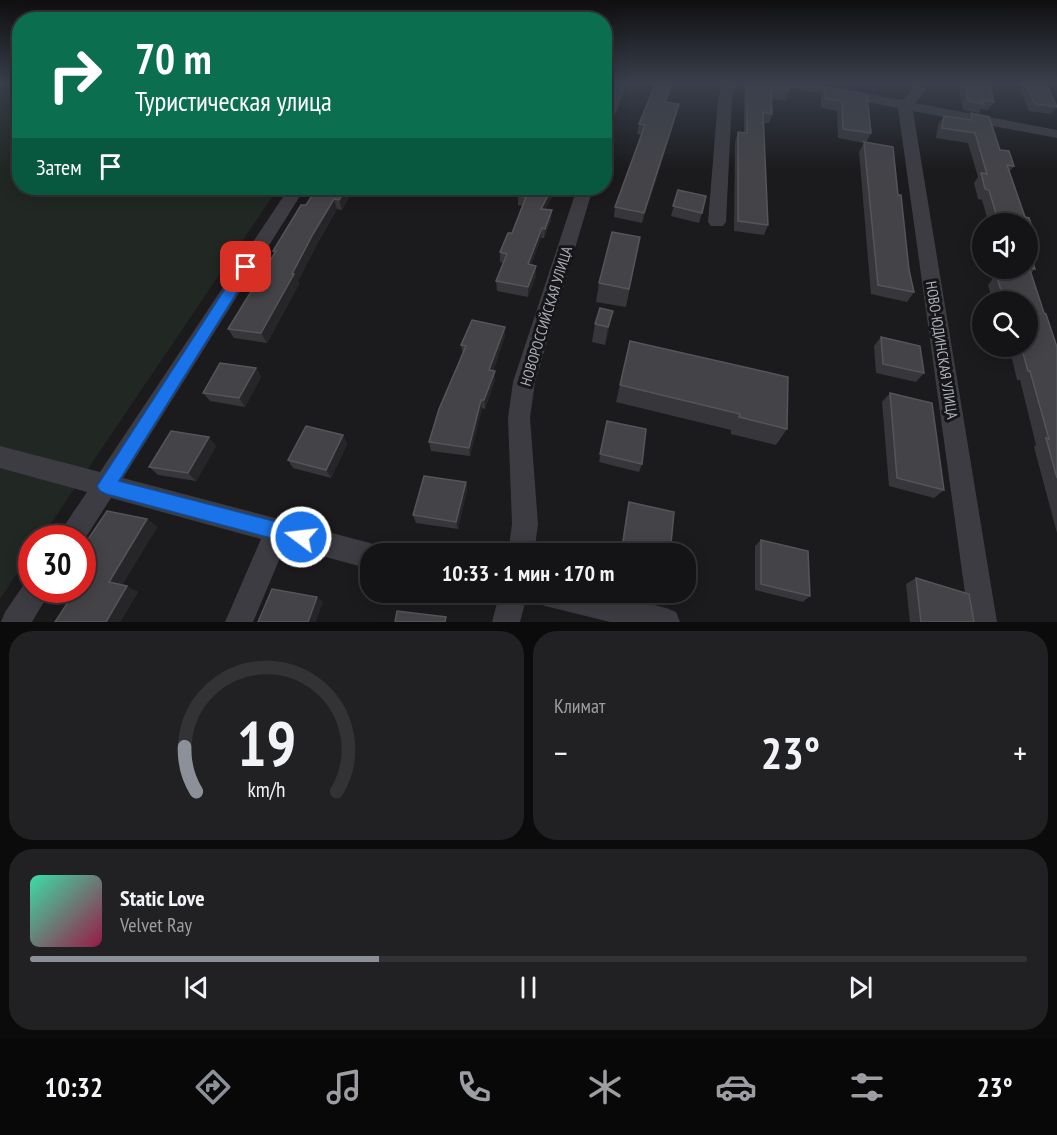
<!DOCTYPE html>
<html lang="ru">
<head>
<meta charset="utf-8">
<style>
  :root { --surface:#141416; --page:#212123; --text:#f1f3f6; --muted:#9d9ea1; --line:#333335; --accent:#8c9099 }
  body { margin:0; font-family:"PT Sans Narrow",sans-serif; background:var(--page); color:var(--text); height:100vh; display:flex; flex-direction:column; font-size:22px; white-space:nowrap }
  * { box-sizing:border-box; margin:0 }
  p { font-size:20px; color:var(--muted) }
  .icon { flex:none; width:33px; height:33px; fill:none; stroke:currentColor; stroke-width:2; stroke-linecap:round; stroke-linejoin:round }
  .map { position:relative; height:622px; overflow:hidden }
  .side { display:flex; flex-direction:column; gap:9px; padding:9px; background:#0b0b0c; flex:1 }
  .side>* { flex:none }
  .hud { position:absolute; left:12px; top:12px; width:600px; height:183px; border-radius:24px; box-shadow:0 3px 15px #0003,0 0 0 2px var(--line); background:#0b6e4f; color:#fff; overflow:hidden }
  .fabs { position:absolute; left:972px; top:213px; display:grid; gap:12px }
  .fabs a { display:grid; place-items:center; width:66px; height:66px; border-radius:50%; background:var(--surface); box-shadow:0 3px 15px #0003,0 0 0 2px var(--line); font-size:30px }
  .speed { position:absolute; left:18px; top:525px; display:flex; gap:12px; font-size:30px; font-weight:700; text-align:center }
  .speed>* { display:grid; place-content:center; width:78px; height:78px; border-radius:50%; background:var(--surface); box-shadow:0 3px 15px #0003,0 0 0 2px var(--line); line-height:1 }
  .speed .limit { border:9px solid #d22; background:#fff; color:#111 }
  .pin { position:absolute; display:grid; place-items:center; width:51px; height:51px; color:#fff; margin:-26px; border-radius:12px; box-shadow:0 3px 9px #0006 }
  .me { position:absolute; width:66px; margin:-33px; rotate:285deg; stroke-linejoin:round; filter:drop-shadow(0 0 4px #0008) }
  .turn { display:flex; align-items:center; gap:21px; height:126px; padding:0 24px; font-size:27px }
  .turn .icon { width:78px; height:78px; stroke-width:2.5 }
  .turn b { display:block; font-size:42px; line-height:51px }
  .then { display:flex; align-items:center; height:57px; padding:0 24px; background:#0003; gap:12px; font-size:22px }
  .big { font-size:45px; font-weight:600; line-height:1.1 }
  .side .widget { flex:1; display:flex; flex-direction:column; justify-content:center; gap:9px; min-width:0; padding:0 21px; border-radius:24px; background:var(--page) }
  .side .dial { align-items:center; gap:0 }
  .dial svg { height:156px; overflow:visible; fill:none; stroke:var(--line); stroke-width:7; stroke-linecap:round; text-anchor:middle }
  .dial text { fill:var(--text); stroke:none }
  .song { display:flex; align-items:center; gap:18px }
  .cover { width:72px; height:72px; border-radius:9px; background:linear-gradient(135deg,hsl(160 70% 55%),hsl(340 70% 35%)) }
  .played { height:6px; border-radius:3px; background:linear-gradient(90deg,var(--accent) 35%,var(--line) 35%) }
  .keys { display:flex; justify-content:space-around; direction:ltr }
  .heat { display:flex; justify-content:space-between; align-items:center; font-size:33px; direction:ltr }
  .side .tiles { flex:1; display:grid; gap:9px; grid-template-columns:1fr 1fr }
  .widget:last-child { grid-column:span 2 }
  .trip { position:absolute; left:360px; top:543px; width:336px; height:60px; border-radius:24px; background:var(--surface); box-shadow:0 3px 15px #0003,0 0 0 2px var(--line); font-weight:600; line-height:60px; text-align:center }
  .tab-bar { display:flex; height:96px; justify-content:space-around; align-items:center; background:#080809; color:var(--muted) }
  .tab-bar .icon { width:42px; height:42px }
  .tab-bar .on { color:var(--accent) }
  .tab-bar b { font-size:27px; color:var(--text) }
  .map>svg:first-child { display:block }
  .green { fill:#212823 }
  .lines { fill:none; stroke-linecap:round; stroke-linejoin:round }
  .street { fill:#3c3c42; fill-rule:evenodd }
  .wall { fill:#37373b }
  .shaded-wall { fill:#262629 }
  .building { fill:#444448; stroke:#54555a; stroke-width:1.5 }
  .route { fill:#1a73e8; stroke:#114b97; stroke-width:1.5 }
  .labels { text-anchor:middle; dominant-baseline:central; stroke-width:6; stroke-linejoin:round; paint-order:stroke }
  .street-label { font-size:15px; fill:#aeb1bb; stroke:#161618 }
</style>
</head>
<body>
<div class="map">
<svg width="1057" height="622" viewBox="0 0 1057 622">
  <rect width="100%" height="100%" fill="#1b1b1d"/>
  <path class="green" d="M0 83H19L20 188H278L41 538H32L31 552 0 599Z"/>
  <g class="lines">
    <g class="street">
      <path d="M616 83H629C621 93 614 127 604 129V104Z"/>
      <path d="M723 83H736L732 99 726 222 723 226H711L708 222 718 99Z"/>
      <path d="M782 83H809L903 100 911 91 913 83H925V92L915 103 1057 130V138L913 111 997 622H969L898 108 789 87Z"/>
      <path d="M289 188H305L123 478 370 543 379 547 382 554H370V569L285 546 253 622H225L261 539 111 498 82 543V538H58L62 529 87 492 0 468V446L100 472Z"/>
      <path d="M577 188H593L535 382 530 418 538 524 534 554H508L512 524 508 418 513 382Z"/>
      <path d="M32 579V590H51L32 622H1L5 612 27 580Z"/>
      <path d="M500 592H528L520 622H492Z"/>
      <path d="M532 592H603L666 608 676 612 680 622H610L545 606 535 602Z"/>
    </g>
  </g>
  <g class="wall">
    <path d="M656 83H674L667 102 677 114 642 223 614 217 615 207 642 135 637 134 639 124Z"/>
    <path d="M744 83H790L789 91 786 101 772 99V114L769 123H763L768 225 764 235 734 231 735 142 738 132 744 133Z"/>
    <path d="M821 83H846L844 87Z"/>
    <path d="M958 83H989L994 102 988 110 981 109 979 113 963 110Z"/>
    <path d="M1022 83H1046L1057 107 1051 114 1029 111 1019 87Z"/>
    <path d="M824 86 867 95 871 133 866 143 898 195 909 270 914 292 907 302 871 294 859 152 864 143 838 138 837 111 821 108V95Z"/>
    <path d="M971 113 1014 166 1009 172 1025 217 1036 237 1028 246 1035 269 1031 273 1044 313 1057 347V533L1034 447 1036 445 1020 380H1017L1009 346H1028V302H993L988 285 992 280 990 268H1028V224H989L982 200 978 199 974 183 978 177 968 143 936 138 938 125 944 116 967 119Z"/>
    <path d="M317 188H354L342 210 337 209 317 244 298 281 299 284 267 343 234 338 228 329 274 254 273 251 306 205Z"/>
    <path d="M522 188 546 209 551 220 544 238H541L531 265 536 276 528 297 497 291 496 281 504 263 500 262V252L512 233 523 206 518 205V196Z"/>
    <path d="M678 190 702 213 699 223 671 216Z"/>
    <path d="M640 237 626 307 596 302 599 283Z"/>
    <path d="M600 308 609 329 605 345 592 342 595 324Z"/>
    <path d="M505 327V336L493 371H495V380L485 409 482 408 470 456 431 451 429 442 463 355 461 345Z"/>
    <path d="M881 337 924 373 916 382 876 373 874 346Z"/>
    <path d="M630 341 787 429 776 445 731 434V430L616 402Z"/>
    <path d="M256 368 261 377 245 407 210 401 203 393Z"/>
    <path d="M890 393 944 490 934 498 889 486 882 402Z"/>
    <path d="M607 421 642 464 639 472 599 462Z"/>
    <path d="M343 435 347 444 331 478 293 468 288 460Z"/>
    <path d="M216 446 196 481 158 475 149 467Z"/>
    <path d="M466 482 467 490 458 529 416 523 413 515Z"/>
    <path d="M629 502 670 554H639L621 549 627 509Z"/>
    <path d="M147 519 157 527 122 585 138 592 120 622H55L95 561 91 560 82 555V548Z"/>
    <path d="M761 540 810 596 803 602 755 590V546Z"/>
    <path d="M916 578 974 622H910L906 584Z"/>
  </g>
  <g class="shaded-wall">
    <path d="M672 83H674L664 111 665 102Z"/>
    <path d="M679 104 677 114 642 223 644 213Z"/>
    <path d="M346 188H354L342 210 339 200Z"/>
    <path d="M552 188H557L541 218V209Z"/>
    <path d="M334 199 337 209 317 244 298 281 299 284 267 343 261 333 313 234Z"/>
    <path d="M552 210 551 220 544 238 545 229Z"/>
    <path d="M542 228 541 238 528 274V264Z"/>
    <path d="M536 266V276L528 297V287Z"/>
    <path d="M613 311 609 329 605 345 608 327Z"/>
    <path d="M505 327V336L490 379 489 370Z"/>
    <path d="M256 368 261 377 245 407 239 398Z"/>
    <path d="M495 371V380L485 409 484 400Z"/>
    <path d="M481 400 482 408 470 456 469 448Z"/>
    <path d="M343 435 347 444 331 478 326 470Z"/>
    <path d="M209 437 216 446 196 481 188 473Z"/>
    <path d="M466 482 467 490 458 529 456 522Z"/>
    <path d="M147 519 157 527 120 588 109 582Z"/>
    <path d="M127 586 138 592 120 622H106Z"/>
    <path d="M317 597 323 602 316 622H308Z"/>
  </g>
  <g class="building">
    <path d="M656 83H672L665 102 679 104 644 213 615 207 645 125 639 124Z"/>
    <path d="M747 83H790L789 91 771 89 772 114 763 112 768 225 738 221V132L747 133Z"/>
    <path d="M964 83H989L994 102 983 100 984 104 968 101Z"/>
    <path d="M1026 83H1046L1057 107 1035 104Z"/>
    <path d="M824 86 867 95 871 133 843 129 842 101 825 99Z"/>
    <path d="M971 113 989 117 1000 150 1009 151 1014 166 1007 165 1025 217 1029 218 1036 237 1028 235V224H999L989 190 985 189 981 173 987 174 975 133 942 128 944 116 972 120Z"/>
    <path d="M864 142 893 147 898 195H901L909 270 914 292 878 285Z"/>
    <path d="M317 188H346L339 200 334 199 313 234 292 274H294L261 333 228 329 276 251H273L301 205H306Z"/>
    <path d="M522 188H552L541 209 552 210 545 229 542 228 528 264 536 266 528 287 496 281 507 254 500 252 508 233H512L526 197 518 196Z"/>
    <path d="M678 190 706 196 702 213 673 206Z"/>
    <path d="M612 232 640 237 629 289 599 283Z"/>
    <path d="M1028 245 1035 269 1029 267 1044 313 1046 314 1057 347V478L1046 438 1049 439 1030 371H1028L1021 346H1028V302H1005L996 275 1003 276 1001 268H1028Z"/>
    <path d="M600 308 613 311 608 327 595 324Z"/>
    <path d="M472 320 505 327 489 370 495 371 484 400H481L469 448 429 442 439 409 466 346 461 345Z"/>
    <path d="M881 337 920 346 924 373 883 364Z"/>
    <path d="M630 341 788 377 787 429 739 417 740 414 620 385Z"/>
    <path d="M220 363 256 368 239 398 203 393Z"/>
    <path d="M890 393 932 403 944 490 897 478Z"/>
    <path d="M607 421 646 429 642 464 600 454Z"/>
    <path d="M306 426 343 435 326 470 288 460Z"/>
    <path d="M171 431 209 437 188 473 149 467Z"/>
    <path d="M424 476 466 482 456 522 413 515Z"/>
    <path d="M629 502 674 512 670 554 623 542Z"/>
    <path d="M107 511 147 519 109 582 127 586 106 622H55L76 590H82V580L97 557 82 554V548Z"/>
    <path d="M761 540 808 551 810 596 761 584Z"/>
    <path d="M916 578 969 594 974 622H921Z"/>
    <path d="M272 589 317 597 308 622H258Z"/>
    <path d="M397 611 446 617 445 622H395Z"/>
  </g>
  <linearGradient id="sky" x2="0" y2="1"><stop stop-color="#0f0f10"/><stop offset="0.49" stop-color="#393f4c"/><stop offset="1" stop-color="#393f4c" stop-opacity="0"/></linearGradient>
  <rect width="1057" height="170" fill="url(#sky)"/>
  <path class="route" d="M246 262 251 264 252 267 251 270 119 481 301 528 308 531 310 537 308 544 301 546 106 494 100 491 97 486 241 264Z"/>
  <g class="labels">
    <g class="street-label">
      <text transform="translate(546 316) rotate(-73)">НОВОРОССИЙСКАЯ УЛИЦА</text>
      <text transform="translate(942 350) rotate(81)">НОВО-ЮДИНСКАЯ УЛИЦА</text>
    </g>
  </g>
</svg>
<div class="fabs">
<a><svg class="icon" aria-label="sound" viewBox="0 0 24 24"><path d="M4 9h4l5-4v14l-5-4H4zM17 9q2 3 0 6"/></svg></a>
<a><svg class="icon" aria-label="search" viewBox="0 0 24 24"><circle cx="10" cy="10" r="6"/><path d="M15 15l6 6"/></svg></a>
</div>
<div class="speed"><div class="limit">30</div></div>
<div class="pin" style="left:246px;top:267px;background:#d93025"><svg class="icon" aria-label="arrive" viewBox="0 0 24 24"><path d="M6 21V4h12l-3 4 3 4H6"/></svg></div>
<svg class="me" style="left:301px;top:537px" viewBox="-20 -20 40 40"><circle r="17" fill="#1a73e8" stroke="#fff" stroke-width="3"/><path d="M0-11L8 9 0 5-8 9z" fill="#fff"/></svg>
<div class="trip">10:33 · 1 мин · 170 m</div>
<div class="hud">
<div class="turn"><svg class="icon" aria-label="right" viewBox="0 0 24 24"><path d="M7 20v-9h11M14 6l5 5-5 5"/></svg><div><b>70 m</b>Туристическая улица</div></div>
<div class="then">Затем<svg class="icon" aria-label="arrive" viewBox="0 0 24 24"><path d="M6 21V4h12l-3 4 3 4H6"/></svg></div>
</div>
</div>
<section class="side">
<div class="tiles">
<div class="widget dial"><svg viewBox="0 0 100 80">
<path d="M14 69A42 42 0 1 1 86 69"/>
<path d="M14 69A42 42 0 0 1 8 46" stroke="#8c9099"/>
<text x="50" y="56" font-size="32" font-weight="700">19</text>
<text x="50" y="72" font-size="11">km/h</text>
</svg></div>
<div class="widget"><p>Климат</p>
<div class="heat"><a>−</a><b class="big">23°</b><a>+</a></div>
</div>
<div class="widget">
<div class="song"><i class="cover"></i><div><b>Static Love</b><p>Velvet Ray</p></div></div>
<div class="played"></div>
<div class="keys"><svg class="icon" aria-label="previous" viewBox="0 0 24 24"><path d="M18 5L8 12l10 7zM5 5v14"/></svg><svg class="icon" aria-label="pause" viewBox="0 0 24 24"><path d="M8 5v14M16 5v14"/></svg><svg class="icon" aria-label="next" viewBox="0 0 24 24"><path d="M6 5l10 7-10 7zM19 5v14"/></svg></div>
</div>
</div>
</section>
<nav class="tab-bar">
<b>10:32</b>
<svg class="icon on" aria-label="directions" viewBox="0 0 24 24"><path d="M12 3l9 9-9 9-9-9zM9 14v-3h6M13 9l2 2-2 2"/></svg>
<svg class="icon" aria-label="music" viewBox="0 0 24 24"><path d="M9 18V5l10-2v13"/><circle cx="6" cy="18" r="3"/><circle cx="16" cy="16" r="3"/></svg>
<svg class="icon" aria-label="phone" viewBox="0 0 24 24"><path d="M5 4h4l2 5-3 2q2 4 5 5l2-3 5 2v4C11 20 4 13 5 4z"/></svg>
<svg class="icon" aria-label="climate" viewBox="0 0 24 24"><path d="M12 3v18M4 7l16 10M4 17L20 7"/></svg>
<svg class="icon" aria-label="car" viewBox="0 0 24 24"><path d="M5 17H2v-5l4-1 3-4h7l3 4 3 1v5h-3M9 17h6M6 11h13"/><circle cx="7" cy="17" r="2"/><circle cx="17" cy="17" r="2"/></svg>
<svg class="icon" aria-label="filters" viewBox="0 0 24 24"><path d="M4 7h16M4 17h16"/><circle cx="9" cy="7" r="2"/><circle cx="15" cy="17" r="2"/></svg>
<b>23°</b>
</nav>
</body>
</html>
